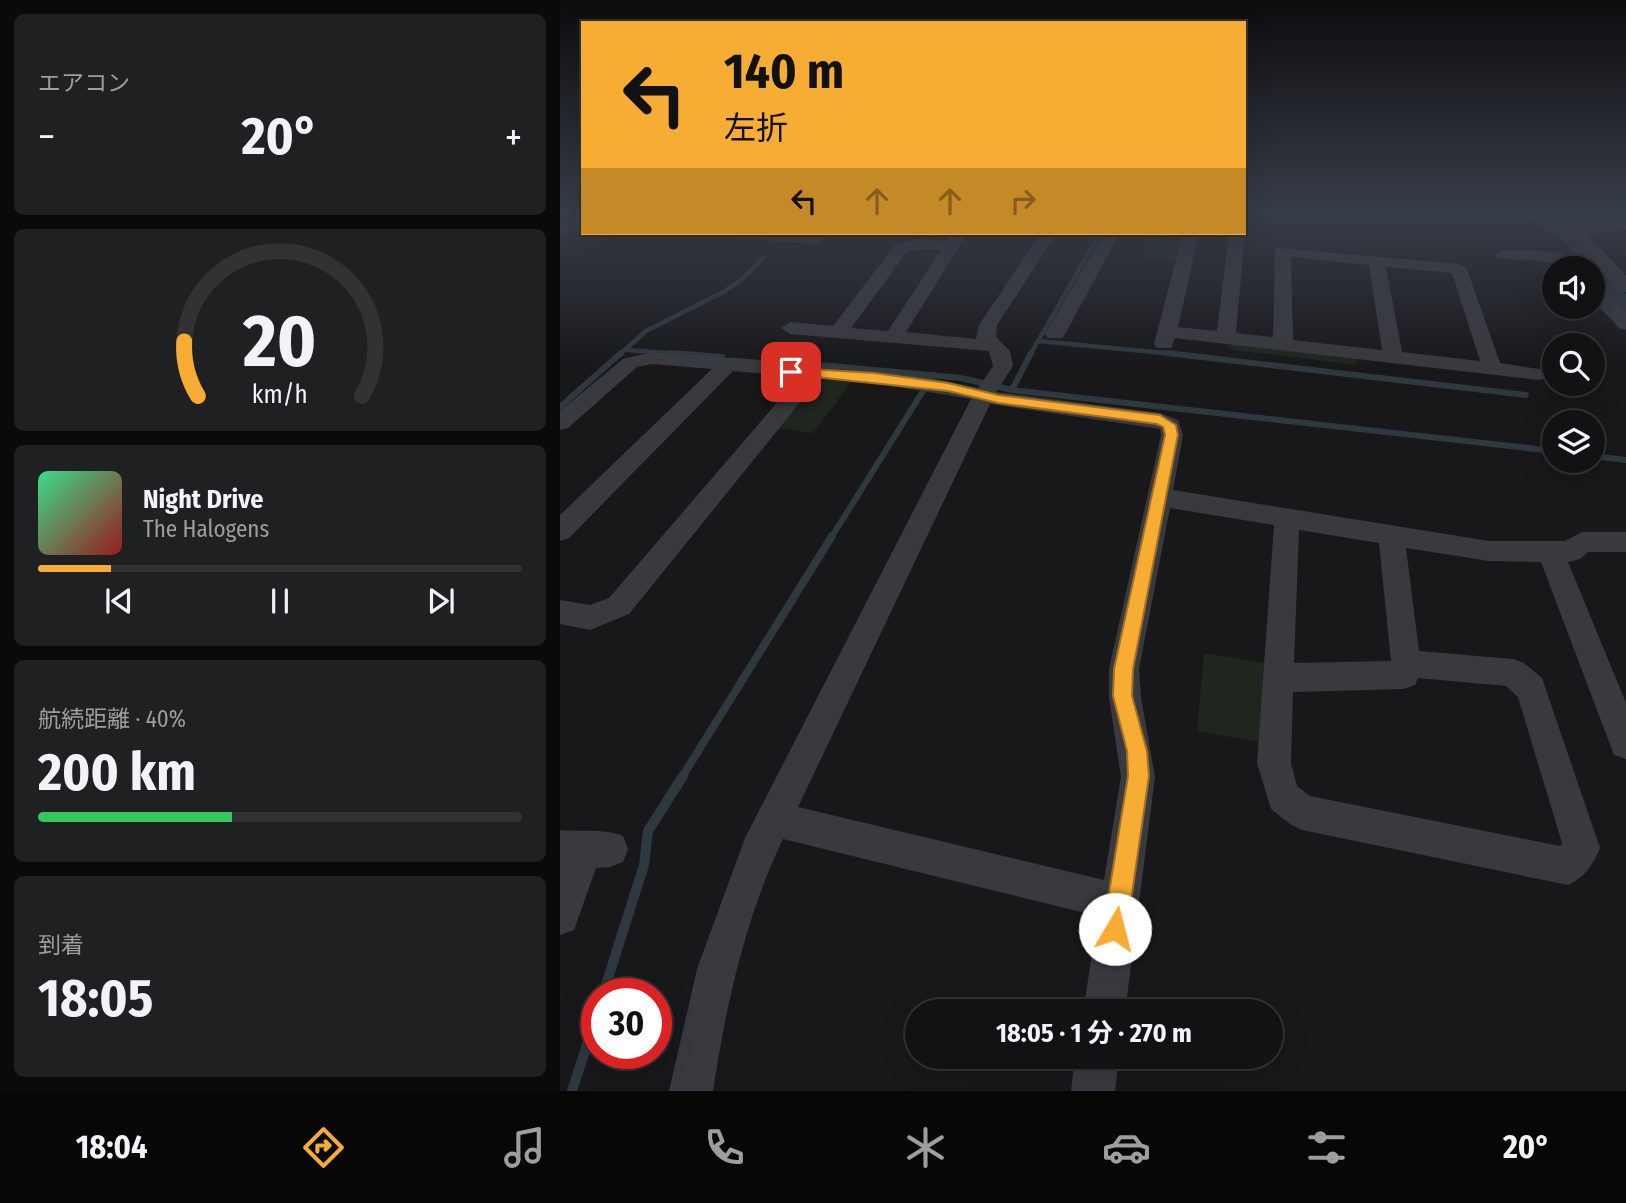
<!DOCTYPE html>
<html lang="ja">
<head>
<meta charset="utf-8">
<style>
  :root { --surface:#121214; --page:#1f2022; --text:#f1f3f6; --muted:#9c9ea0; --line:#313234; --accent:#f7ac33 }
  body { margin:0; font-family:"Fira Sans Condensed","Noto Sans JP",sans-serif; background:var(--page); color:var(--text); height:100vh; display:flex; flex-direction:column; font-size:26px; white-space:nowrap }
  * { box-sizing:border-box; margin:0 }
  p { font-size:23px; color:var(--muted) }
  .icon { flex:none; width:38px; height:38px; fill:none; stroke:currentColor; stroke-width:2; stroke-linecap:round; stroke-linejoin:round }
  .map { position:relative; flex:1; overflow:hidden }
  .drawer { display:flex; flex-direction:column; gap:14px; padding:14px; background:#0a0a0b; width:560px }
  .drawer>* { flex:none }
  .top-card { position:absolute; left:21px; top:21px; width:665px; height:214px; border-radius:0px; box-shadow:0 7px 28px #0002,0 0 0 2px var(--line); background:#f7ac33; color:#111; overflow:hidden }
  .buttons { position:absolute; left:982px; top:256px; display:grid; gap:14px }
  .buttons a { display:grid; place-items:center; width:63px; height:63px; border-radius:50%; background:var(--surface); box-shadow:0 7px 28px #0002,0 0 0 2px var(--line); font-size:35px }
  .speed { position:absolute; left:21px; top:978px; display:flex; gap:14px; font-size:35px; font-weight:700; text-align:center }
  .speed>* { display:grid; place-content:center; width:91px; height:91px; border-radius:50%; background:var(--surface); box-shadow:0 7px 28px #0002,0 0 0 2px var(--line); line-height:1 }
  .speed .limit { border:10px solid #d22; background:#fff; color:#111 }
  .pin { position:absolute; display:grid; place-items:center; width:60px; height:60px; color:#fff; margin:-30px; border-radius:14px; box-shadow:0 4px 10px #0006 }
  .me { position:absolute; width:77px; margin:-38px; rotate:8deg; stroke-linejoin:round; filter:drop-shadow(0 0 5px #0008) }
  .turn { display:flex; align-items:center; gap:24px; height:147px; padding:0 28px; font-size:32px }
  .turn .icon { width:91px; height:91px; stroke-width:2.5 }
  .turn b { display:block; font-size:49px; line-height:60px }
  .lanes { display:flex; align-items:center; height:66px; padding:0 28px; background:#0003; justify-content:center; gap:35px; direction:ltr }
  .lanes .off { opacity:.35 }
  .big { font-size:52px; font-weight:700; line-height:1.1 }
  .drawer .tile { flex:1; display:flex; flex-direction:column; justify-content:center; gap:10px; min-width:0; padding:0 24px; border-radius:10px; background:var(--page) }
  .drawer .dial { align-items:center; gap:0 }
  .dial svg { height:182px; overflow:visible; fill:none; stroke:var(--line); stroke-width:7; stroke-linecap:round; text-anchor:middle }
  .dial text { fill:var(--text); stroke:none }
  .song { display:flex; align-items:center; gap:21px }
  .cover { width:84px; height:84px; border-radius:10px; background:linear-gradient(135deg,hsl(150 70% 55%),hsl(0 70% 35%)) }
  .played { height:7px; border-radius:4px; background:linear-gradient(90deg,var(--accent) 15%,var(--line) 15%) }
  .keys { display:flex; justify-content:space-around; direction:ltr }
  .heat { display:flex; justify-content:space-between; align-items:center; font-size:38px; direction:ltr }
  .charge { height:10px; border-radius:5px; background:linear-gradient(90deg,#34c759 40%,var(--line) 0) }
  .trip { position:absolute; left:345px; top:999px; width:378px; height:70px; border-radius:35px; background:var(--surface); box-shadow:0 7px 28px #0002,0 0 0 2px var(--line); font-weight:700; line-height:70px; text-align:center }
  .tabs { display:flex; height:112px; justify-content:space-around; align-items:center; background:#070708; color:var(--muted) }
  .tabs .icon { width:49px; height:49px }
  .tabs .active { color:var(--accent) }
  .tabs b { font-size:32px; color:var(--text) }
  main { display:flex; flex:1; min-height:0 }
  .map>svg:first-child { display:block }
  .green { fill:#1e261e }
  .water { fill:#2d383f }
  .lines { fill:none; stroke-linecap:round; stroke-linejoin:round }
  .stream-far3 { stroke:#2d383f; stroke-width:4.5 }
  .stream-far2 { stroke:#2d383f; stroke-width:6 }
  .stream-far1 { stroke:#2d383f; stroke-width:8 }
  .stream { stroke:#2d383f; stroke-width:10 }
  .street { fill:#393a3f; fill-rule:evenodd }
  .route { fill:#f7ac33; stroke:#a17021; stroke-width:2 }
</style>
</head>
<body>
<main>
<section class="drawer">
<div class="tile"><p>エアコン</p>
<div class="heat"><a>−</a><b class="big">20°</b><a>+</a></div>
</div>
<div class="tile dial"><svg viewBox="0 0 100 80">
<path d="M14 69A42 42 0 1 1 86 69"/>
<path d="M14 69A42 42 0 0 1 8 45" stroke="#f7ac33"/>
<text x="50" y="56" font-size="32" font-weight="700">20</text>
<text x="50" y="72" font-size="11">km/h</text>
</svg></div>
<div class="tile">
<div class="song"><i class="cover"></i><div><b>Night Drive</b><p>The Halogens</p></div></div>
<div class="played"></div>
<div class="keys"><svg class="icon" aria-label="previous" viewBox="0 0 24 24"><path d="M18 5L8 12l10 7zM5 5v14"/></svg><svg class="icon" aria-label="pause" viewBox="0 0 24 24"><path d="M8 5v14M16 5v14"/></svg><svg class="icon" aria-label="next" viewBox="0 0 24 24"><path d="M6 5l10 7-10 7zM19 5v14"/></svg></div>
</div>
<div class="tile"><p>航続距離 · 40%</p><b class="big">200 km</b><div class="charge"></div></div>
<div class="tile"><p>到着</p><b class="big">18:05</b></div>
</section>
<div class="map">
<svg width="1066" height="1091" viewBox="0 0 1066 1091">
  <rect width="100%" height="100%" fill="#18181a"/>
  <g class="green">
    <path d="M588 238 622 241 617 261 581 256Z"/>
    <path d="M670 341 795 356 796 365 667 349Z"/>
    <path d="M267 379 292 381 253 433 216 428 251 386Z"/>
    <path d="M644 653 710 664 705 743 637 731Z"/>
  </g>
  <path class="water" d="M961 215C1007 215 1040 263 1066 295V316C1053 303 1033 287 1032 268H1026L1005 242Z"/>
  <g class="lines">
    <g class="stream-far3">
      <path d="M478 341 625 355"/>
      <path d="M68 350 134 355"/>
      <path d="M59 355 86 331 165 291 182 279 204 257"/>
      <path d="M470 355 540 233"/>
    </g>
    <g class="stream-far2">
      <path d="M111 353 162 357"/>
      <path d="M607 353 966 395"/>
      <path d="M240 363 401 378 452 390 471 353"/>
      <path d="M452 390 994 451"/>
      <path d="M0 407 61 353"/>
      <path d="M1032 456 1066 460"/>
      <path d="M271 538 373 375"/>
    </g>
    <path class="stream-far1" d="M122 777 272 536"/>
    <g class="stream">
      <path d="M43 994 84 865 88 831 123 776"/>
      <path d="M12 1091 37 1014"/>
    </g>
    <g class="street">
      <path d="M984 215H997L1018 226 1066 220V230L1028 234 1066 276V292L1060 291 1021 244 985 220Z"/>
      <path d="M23 216V227L0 236V225Z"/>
      <path d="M684 232 685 233 676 333 713 337 715 251 717 248 899 264 907 269 940 363 986 370 989 374 986 378 979 380 615 338 611 348H597L594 344 623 233H639L618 327 657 331 669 233ZM731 257 809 265 822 350 733 340ZM826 267 892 273 920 361 842 352Z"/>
      <path d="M169 233C188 232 253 228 265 239L257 244 177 238Z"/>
      <path d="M392 233 407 234 346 332 416 339 419 325 481 233H497L437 325 436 337 450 351 453 366 436 392 600 413 618 420 623 435 613 490 929 541H1005L1022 532H1066V552H1028L1020 559 1008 562 1066 703V759L1054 755 981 562 929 561 846 548 859 651 953 659 964 663 982 678 1040 848C1033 865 1025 877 1008 885L742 830 730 824 711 809 697 763 714 525 610 508 579 669 581 697 595 777 565 1012H523L538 916 223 839C185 918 166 1006 153 1091H109L137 969 185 838 411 399 314 383 259 379 69 614 30 630 0 624V600L30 605 49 598 239 377 173 371 9 538 0 541V515L152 369 92 364 77 367 8 428 0 430V411L63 359 92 352C200 361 312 363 418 388L433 366 429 351 230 334 221 328 230 322 273 326 335 245 359 239 387 241ZM359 249 381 250 328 331 291 328 347 252ZM430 404 600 429 601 435 549 669V697L561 777 544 880 238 807ZM739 530 819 543 831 661 734 663ZM858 678 946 686 958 697 1002 843 1000 846 750 796 737 786 731 763 733 692 844 689 855 685Z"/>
      <path d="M544 233H560L505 334 502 338H488L485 334Z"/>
      <path d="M943 250C969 251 1007 246 1026 268H1007L982 261 937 258 935 255Z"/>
      <path d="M1032 283 1038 284 1066 313V330L1059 328 1032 299Z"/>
      <path d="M0 830C21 832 44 828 63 836L68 849 63 862 50 867 36 868 14 930 0 935Z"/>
      <path d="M515 1057H559L555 1091H511Z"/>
    </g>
  </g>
  <linearGradient id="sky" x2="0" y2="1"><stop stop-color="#0d0d0e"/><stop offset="0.58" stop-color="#373d49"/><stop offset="1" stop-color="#373d49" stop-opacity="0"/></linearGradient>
  <rect width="1066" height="368" fill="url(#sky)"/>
  <path class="route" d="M231 368 314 373 388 383 438 395 600 415 616 425 618 435 573 669 572 696 587 751 589 776 567 929 563 937 555 941 546 937 543 929 568 776 567 751 553 696 554 669 605 435 603 427 597 424 438 403 388 391 227 374V369Z"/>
</svg>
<div class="buttons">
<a><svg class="icon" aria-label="sound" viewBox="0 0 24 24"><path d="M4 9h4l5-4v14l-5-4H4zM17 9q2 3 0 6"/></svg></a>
<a><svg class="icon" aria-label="search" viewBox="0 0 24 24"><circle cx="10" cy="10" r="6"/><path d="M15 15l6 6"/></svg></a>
<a><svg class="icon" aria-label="layers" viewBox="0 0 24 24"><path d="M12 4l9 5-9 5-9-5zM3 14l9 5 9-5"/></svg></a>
</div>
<div class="speed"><div class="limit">30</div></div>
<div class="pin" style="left:231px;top:372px;background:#d93025"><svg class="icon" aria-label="arrive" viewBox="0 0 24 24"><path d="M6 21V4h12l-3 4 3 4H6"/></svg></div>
<svg class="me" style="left:555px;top:929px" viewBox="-20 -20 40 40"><circle r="19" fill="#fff"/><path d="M0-13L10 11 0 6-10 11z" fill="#f7ac33"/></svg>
<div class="trip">18:05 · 1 分 · 270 m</div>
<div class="top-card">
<div class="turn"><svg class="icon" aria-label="left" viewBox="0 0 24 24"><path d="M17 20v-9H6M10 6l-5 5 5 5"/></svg><div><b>140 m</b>左折</div></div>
<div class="lanes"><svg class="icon" aria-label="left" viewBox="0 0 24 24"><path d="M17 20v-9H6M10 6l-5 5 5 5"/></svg><svg class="icon off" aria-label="ahead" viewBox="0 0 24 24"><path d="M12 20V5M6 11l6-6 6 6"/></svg><svg class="icon off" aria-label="ahead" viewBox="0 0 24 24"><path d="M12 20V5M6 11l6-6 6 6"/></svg><svg class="icon off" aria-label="right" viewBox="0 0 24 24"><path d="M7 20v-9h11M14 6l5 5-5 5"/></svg></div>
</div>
</div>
</main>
<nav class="tabs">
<b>18:04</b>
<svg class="icon active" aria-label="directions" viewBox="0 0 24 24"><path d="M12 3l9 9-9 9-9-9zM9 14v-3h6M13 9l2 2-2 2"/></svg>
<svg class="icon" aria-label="music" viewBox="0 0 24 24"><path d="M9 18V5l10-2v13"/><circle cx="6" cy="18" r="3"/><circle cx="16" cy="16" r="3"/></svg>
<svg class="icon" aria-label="phone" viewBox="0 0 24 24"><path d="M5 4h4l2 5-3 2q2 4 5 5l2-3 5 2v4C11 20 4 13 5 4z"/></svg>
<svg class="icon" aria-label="climate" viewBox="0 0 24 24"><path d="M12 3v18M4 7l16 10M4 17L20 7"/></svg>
<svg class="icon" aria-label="car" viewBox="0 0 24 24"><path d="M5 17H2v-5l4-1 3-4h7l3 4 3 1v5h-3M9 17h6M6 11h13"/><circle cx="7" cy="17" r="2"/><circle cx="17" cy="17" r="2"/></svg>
<svg class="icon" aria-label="filters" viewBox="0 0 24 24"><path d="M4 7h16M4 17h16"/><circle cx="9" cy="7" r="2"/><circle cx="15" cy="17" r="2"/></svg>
<b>20°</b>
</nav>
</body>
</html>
